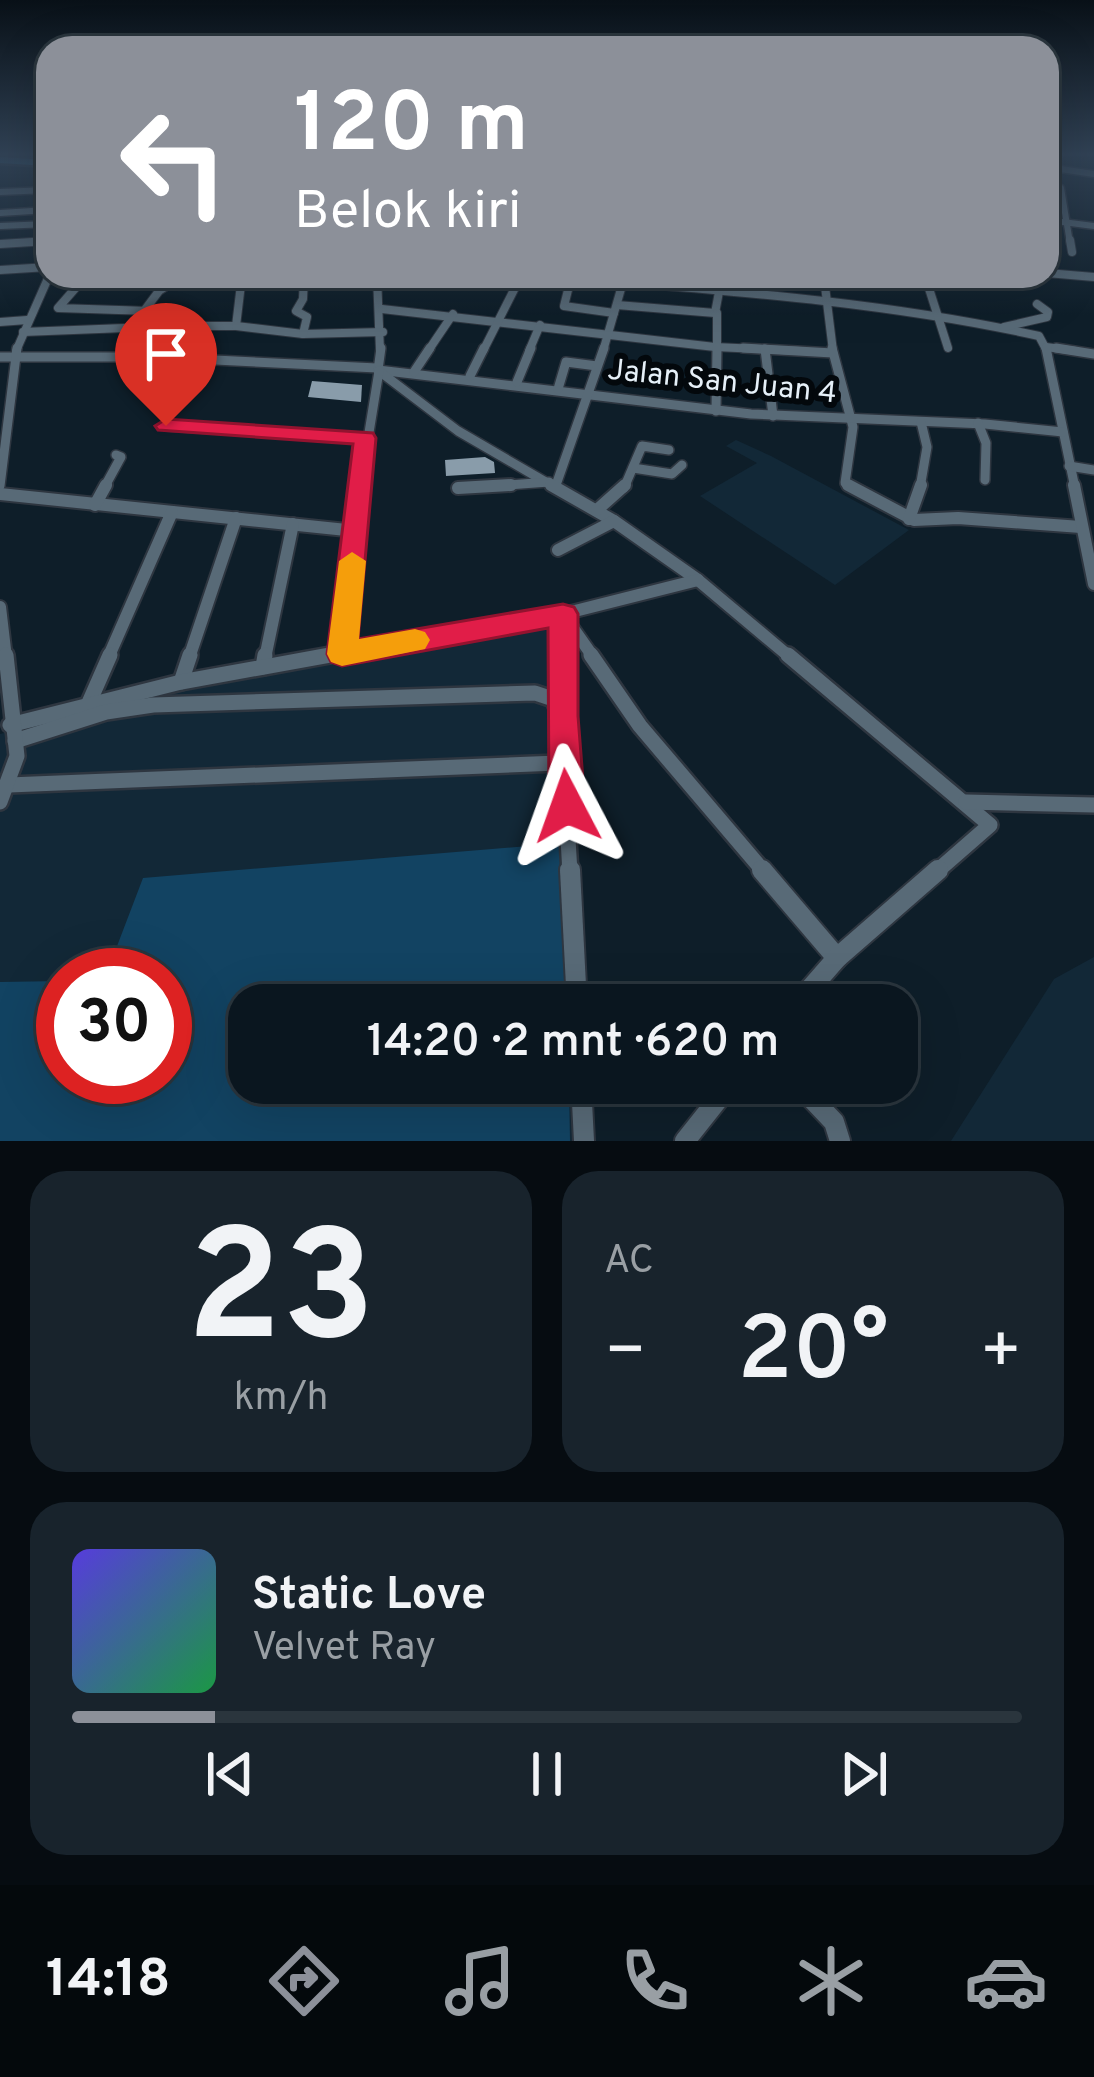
<!DOCTYPE html>
<html lang="id">
<head>
<meta charset="utf-8">
<style>
  :root { --surface:#0a161f; --page:#18232c; --text:#f1f3f6; --muted:#999fa4; --line:#2a353d; --accent:#8c9099 }
  body { margin:0; font-family:Overpass,sans-serif; background:var(--page); color:var(--text); height:100vh; display:flex; flex-direction:column; font-size:45px; white-space:nowrap }
  * { box-sizing:border-box; margin:0 }
  p { font-size:39px; color:var(--muted) }
  .icon { flex:none; width:66px; height:66px; fill:none; stroke:currentColor; stroke-width:2; stroke-linecap:round; stroke-linejoin:round }
  .map { position:relative; height:1141px; overflow:hidden }
  .sheet { display:flex; flex-direction:column; gap:30px; padding:30px; background:#060c11; flex:1 }
  .sheet>* { flex:none }
  .top-card { position:absolute; left:36px; top:36px; width:1023px; height:252px; border-radius:36px; box-shadow:0 12px 48px #0002,0 0 0 3px var(--line); background:#8c9099; color:#fff; overflow:hidden }
  .speed { position:absolute; left:36px; top:948px; display:flex; gap:24px; font-size:60px; font-weight:700; text-align:center }
  .speed>* { display:grid; place-content:center; width:156px; height:156px; border-radius:50%; background:var(--surface); box-shadow:0 12px 48px #0002,0 0 0 3px var(--line); line-height:1 }
  .speed .limit { border:18px solid #d22; background:#fff; color:#111 }
  .pin { position:absolute; display:grid; place-items:center; width:102px; height:102px; color:#fff; margin:-123px -51px; border-radius:50% 50% 50% 0; rotate:-45deg; box-shadow:0 0 12px #0007 }
  .pin .icon { rotate:45deg }
  .me { position:absolute; width:132px; margin:-66px; rotate:356deg; stroke-linejoin:round; filter:drop-shadow(0 0 9px #0008) }
  .turn { display:flex; align-items:center; gap:42px; height:252px; padding:0 60px; font-size:54px }
  .turn .icon { width:156px; height:156px; stroke-width:2.5 }
  .turn b { display:block; font-size:84px; line-height:102px }
  .big { font-size:90px; font-weight:600; line-height:1.1 }
  .sheet .tile { flex:1; display:flex; flex-direction:column; justify-content:center; gap:18px; min-width:0; padding:0 42px; border-radius:36px; background:var(--page) }
  .sheet .dial { align-items:center; gap:0 }
  .dial b { font-size:156px; line-height:1 }
  .song { display:flex; align-items:center; gap:36px }
  .cover { width:144px; height:144px; border-radius:18px; background:linear-gradient(135deg,hsl(250 70% 55%),hsl(140 70% 35%)) }
  .played { height:12px; border-radius:6px; background:linear-gradient(90deg,var(--accent) 15%,var(--line) 15%) }
  .keys { display:flex; justify-content:space-around; direction:ltr }
  .heat { display:flex; justify-content:space-between; align-items:center; font-size:66px; direction:ltr }
  .sheet .tiles { flex:1; display:grid; gap:30px; grid-template-columns:1fr 1fr }
  .tile:last-child { grid-column:span 2 }
  .trip { position:absolute; left:228px; top:984px; width:690px; height:120px; border-radius:36px; background:var(--surface); box-shadow:0 12px 48px #0002,0 0 0 3px var(--line); font-weight:600; line-height:120px; text-align:center }
  .tabs { display:flex; height:192px; justify-content:space-around; align-items:center; background:#04090c; color:var(--muted) }
  .tabs .icon { width:84px; height:84px }
  .tabs .current { color:var(--accent) }
  .tabs b { font-size:54px; color:var(--text) }
  .map>svg:first-child { display:block }
  .built { fill:#122837; fill-rule:evenodd }
  .green { fill:#124362 }
  .building { fill:#899caa }
  .lines { fill:none; stroke-linecap:round; stroke-linejoin:round }
  .minor-far5-casing { stroke:#2e3640; stroke-width:9 }
  .minor-far4-casing { stroke:#2e3640; stroke-width:10 }
  .minor-far3-casing { stroke:#2e3640; stroke-width:12 }
  .minor-far2-casing { stroke:#2e3640; stroke-width:16 }
  .minor-far1-casing { stroke:#2e3640; stroke-width:20 }
  .minor-casing { stroke:#2e3640; stroke-width:24 }
  .trunk-casing { stroke:#2e3640; stroke-width:5 }
  .minor-far5 { stroke:#586a77; stroke-width:6 }
  .minor-far4 { stroke:#586a77; stroke-width:8 }
  .minor-far3 { stroke:#586a77; stroke-width:9 }
  .minor-far2 { stroke:#586a77; stroke-width:12 }
  .minor-far1 { stroke:#586a77; stroke-width:15 }
  .minor { stroke:#586a77; stroke-width:20 }
  .trunk { fill:#3782b2; fill-rule:evenodd }
  .route { fill:#e11d48; stroke:#92132f; stroke-width:3 }
  .slow { fill:#f59e0b }
  .labels { text-anchor:middle; dominant-baseline:central; stroke-width:12; stroke-linejoin:round; paint-order:stroke }
  .far-street-label { font-size:30px; fill:#e6f0f8; stroke:#03080c }
</style>
</head>
<body>
<div class="map">
<svg width="1094" height="1141" viewBox="0 0 1094 1141">
  <rect width="100%" height="100%" fill="#0e1e29"/>
  <g class="built">
    <path d="M736 440 771 456 909 530 835 585 700 496 757 463 726 446Z"/>
    <path d="M552 623 559 625 574 1005H249V1083H577L579 1141H0V734L212 681ZM63 975H165V1077H63Z"/>
    <path d="M1094 957V1141H951L1054 979Z"/>
  </g>
  <path class="green" d="M564 843 567 1005H249V1083H569L570 1141H0V982L63 981V1077H165V975H106L143 878Z"/>
  <g class="building">
    <path d="M312 381 362 385 361 402 308 397Z"/>
    <path d="M485 457 494 462 495 473 446 476 445 460Z"/>
  </g>
  <g class="lines">
    <defs>
      <g id="minor-far5">
        <path d="M1047 167 1094 174"/>
        <path d="M1047 185 1061 188 1070 243"/>
        <path d="M0 192 48 190"/>
        <path d="M0 213 48 210"/>
        <path d="M1047 220 1094 226"/>
        <path d="M0 226 48 224"/>
        <path d="M16 243 48 241"/>
      </g>
      <g id="minor-far4">
        <path d="M1070 240 1072 252"/>
        <path d="M0 244 48 241"/>
        <path d="M1047 256 1052 253"/>
        <path d="M0 270 48 267"/>
        <path d="M1047 273 1094 277"/>
        <path d="M86 276 58 308 180 312 175 326H236L242 276"/>
        <path d="M377 276 380 351"/>
        <path d="M547 276C713 290 877 300 1039 336L1047 351"/>
        <path d="M795 276H824"/>
        <path d="M925 276 948 348"/>
        <path d="M571 278 564 306 614 313"/>
        <path d="M824 278 833 351"/>
        <path d="M617 305 715 313 722 276"/>
        <path d="M382 309 715 347 802 351"/>
        <path d="M144 311 159 291 182 276"/>
        <path d="M0 322 27 320"/>
        <path d="M236 326 303 334 383 332"/>
        <path d="M1004 327 1047 317 1048 312 1037 304"/>
        <path d="M23 332 175 326"/>
        <path d="M303 334 307 317 296 311 303 299 304 276"/>
        <path d="M1046 347 1076 351"/>
        <path d="M16 351 49 276"/>
        <path d="M157 351 175 326"/>
        <path d="M428 351 453 314"/>
        <path d="M483 351 521 276"/>
        <path d="M529 351 540 325"/>
        <path d="M603 351 623 282"/>
        <path d="M717 351V313"/>
      </g>
      <g id="minor-far3">
        <path d="M743 348 833 353"/>
        <path d="M832 348 853 427 845 483 853 488"/>
        <path d="M1046 348 1075 488"/>
        <path d="M1056 348 1094 354"/>
        <path d="M765 349 773 416"/>
        <path d="M0 357H153L377 368"/>
        <path d="M153 357 159 348"/>
        <path d="M378 370 381 348"/>
        <path d="M378 370 751 414 985 424 1063 432"/>
        <path d="M379 371 458 431 556 488"/>
        <path d="M414 372 430 348"/>
        <path d="M470 376 484 348"/>
        <path d="M517 382 531 348"/>
        <path d="M558 389 566 362 597 366"/>
        <path d="M716 411 717 348"/>
        <path d="M978 423 986 443 985 480"/>
        <path d="M166 426 365 438"/>
        <path d="M1069 466 1094 470"/>
        <path d="M633 468 672 474 682 465"/>
        <path d="M556 485 604 348"/>
        <path d="M0 486 17 348"/>
        <path d="M104 488 121 457 116 455"/>
        <path d="M360 488 379 371"/>
        <path d="M465 488 549 482"/>
        <path d="M624 488 642 446 669 450"/>
        <path d="M920 488 927 447 921 422"/>
      </g>
      <g id="minor-far2">
        <path d="M551 485 614 521"/>
        <path d="M848 485 914 520 958 518 1081 527"/>
        <path d="M1074 485 1094 584"/>
        <path d="M458 488 511 485"/>
        <path d="M0 494 356 531"/>
        <path d="M95 505 106 485"/>
        <path d="M597 510 625 485"/>
        <path d="M909 519 921 485"/>
        <path d="M558 550 614 521 698 580 791 658"/>
        <path d="M0 607 6 658"/>
        <path d="M563 614 594 658"/>
        <path d="M342 654 360 485"/>
        <path d="M108 658 172 512"/>
        <path d="M189 658 236 518"/>
        <path d="M265 658 293 524"/>
        <path d="M313 658 563 614 698 580"/>
        <path d="M563 658V615"/>
      </g>
      <g id="minor-far1">
        <path d="M591 655 640 726 765 873"/>
        <path d="M788 655 990 825 935 873"/>
        <path d="M263 667 265 655"/>
        <path d="M181 682 190 655"/>
        <path d="M88 705 110 655"/>
        <path d="M562 709 563 655"/>
        <path d="M10 725 181 682 330 655"/>
        <path d="M563 753 570 873"/>
        <path d="M9 785 558 763 559 712 553 699 535 693 153 705 106 712 15 741"/>
        <path d="M0 802 17 756 6 655"/>
        <path d="M966 802 1094 805"/>
      </g>
      <g id="minor">
        <path d="M570 870 577 1005"/>
        <path d="M762 870 837 958"/>
        <path d="M796 1005 837 958 938 870"/>
        <path d="M581 1083 584 1141"/>
        <path d="M797 1083 834 1122 840 1141"/>
        <path d="M685 1141 731 1083"/>
      </g>
      <path id="trunk" d="M0 157 48 160V166L0 163Z"/>
    </defs>
    <use href="#minor-far5" class="minor-far5-casing"/>
    <use href="#minor-far4" class="minor-far4-casing"/>
    <use href="#minor-far3" class="minor-far3-casing"/>
    <use href="#minor-far2" class="minor-far2-casing"/>
    <use href="#minor-far1" class="minor-far1-casing"/>
    <use href="#minor" class="minor-casing"/>
    <use href="#trunk" class="trunk-casing"/>
    <use href="#minor-far5" class="minor-far5"/>
    <use href="#minor-far4" class="minor-far4"/>
    <use href="#minor-far3" class="minor-far3"/>
    <use href="#minor-far2" class="minor-far2"/>
    <use href="#minor-far1" class="minor-far1"/>
    <use href="#minor" class="minor"/>
    <use href="#trunk" class="trunk"/>
  </g>
  <linearGradient id="sky" x2="0" y2="1"><stop stop-color="#081017"/><stop offset="0.49" stop-color="#304154"/><stop offset="1" stop-color="#304154" stop-opacity="0"/></linearGradient>
  <rect width="1094" height="315" fill="url(#sky)"/>
  <path class="route" d="M166 419 373 433 376 438 358 639 563 604 574 607 578 614V716L585 806 580 818 567 822 554 818 549 806 548 628 342 666 331 662 327 654 353 444 158 430 155 426Z"/>
  <path class="slow" d="M352 552 366 561 359 639 415 629 425 632 430 640 425 649 342 666 331 662 327 654 339 561Z"/>
  <g class="labels">
    <g class="far-street-label">
      <text transform="translate(722 383) rotate(6)">Jalan San Juan 4</text>
    </g>
  </g>
</svg>
<div class="speed"><div class="limit">30</div></div>
<div class="pin" style="left:166px;top:426px;background:#d93025"><svg class="icon" aria-label="arrive" viewBox="0 0 24 24"><path d="M6 21V4h12l-3 4 3 4H6"/></svg></div>
<svg class="me" style="left:567px;top:806px" viewBox="-20 -20 40 40"><path d="M0-17L14 15 0 8-14 15z" fill="#e11d48" stroke="#fff" stroke-width="4"/></svg>
<div class="trip">14:20 · 2 mnt · 620 m</div>
<div class="top-card">
<div class="turn"><svg class="icon" aria-label="left" viewBox="0 0 24 24"><path d="M17 20v-9H6M10 6l-5 5 5 5"/></svg><div><b>120 m</b>Belok kiri</div></div>
</div>
</div>
<section class="sheet">
<div class="tiles">
<div class="tile dial"><b>23</b><p>km/h</p></div>
<div class="tile"><p>AC</p>
<div class="heat"><a>−</a><b class="big">20°</b><a>+</a></div>
</div>
<div class="tile">
<div class="song"><i class="cover"></i><div><b>Static Love</b><p>Velvet Ray</p></div></div>
<div class="played"></div>
<div class="keys"><svg class="icon" aria-label="previous" viewBox="0 0 24 24"><path d="M18 5L8 12l10 7zM5 5v14"/></svg><svg class="icon" aria-label="pause" viewBox="0 0 24 24"><path d="M8 5v14M16 5v14"/></svg><svg class="icon" aria-label="next" viewBox="0 0 24 24"><path d="M6 5l10 7-10 7zM19 5v14"/></svg></div>
</div>
</div>
</section>
<nav class="tabs">
<b>14:18</b>
<svg class="icon current" aria-label="directions" viewBox="0 0 24 24"><path d="M12 3l9 9-9 9-9-9zM9 14v-3h6M13 9l2 2-2 2"/></svg>
<svg class="icon" aria-label="music" viewBox="0 0 24 24"><path d="M9 18V5l10-2v13"/><circle cx="6" cy="18" r="3"/><circle cx="16" cy="16" r="3"/></svg>
<svg class="icon" aria-label="phone" viewBox="0 0 24 24"><path d="M5 4h4l2 5-3 2q2 4 5 5l2-3 5 2v4C11 20 4 13 5 4z"/></svg>
<svg class="icon" aria-label="climate" viewBox="0 0 24 24"><path d="M12 3v18M4 7l16 10M4 17L20 7"/></svg>
<svg class="icon" aria-label="car" viewBox="0 0 24 24"><path d="M5 17H2v-5l4-1 3-4h7l3 4 3 1v5h-3M9 17h6M6 11h13"/><circle cx="7" cy="17" r="2"/><circle cx="17" cy="17" r="2"/></svg>
</nav>
</body>
</html>
